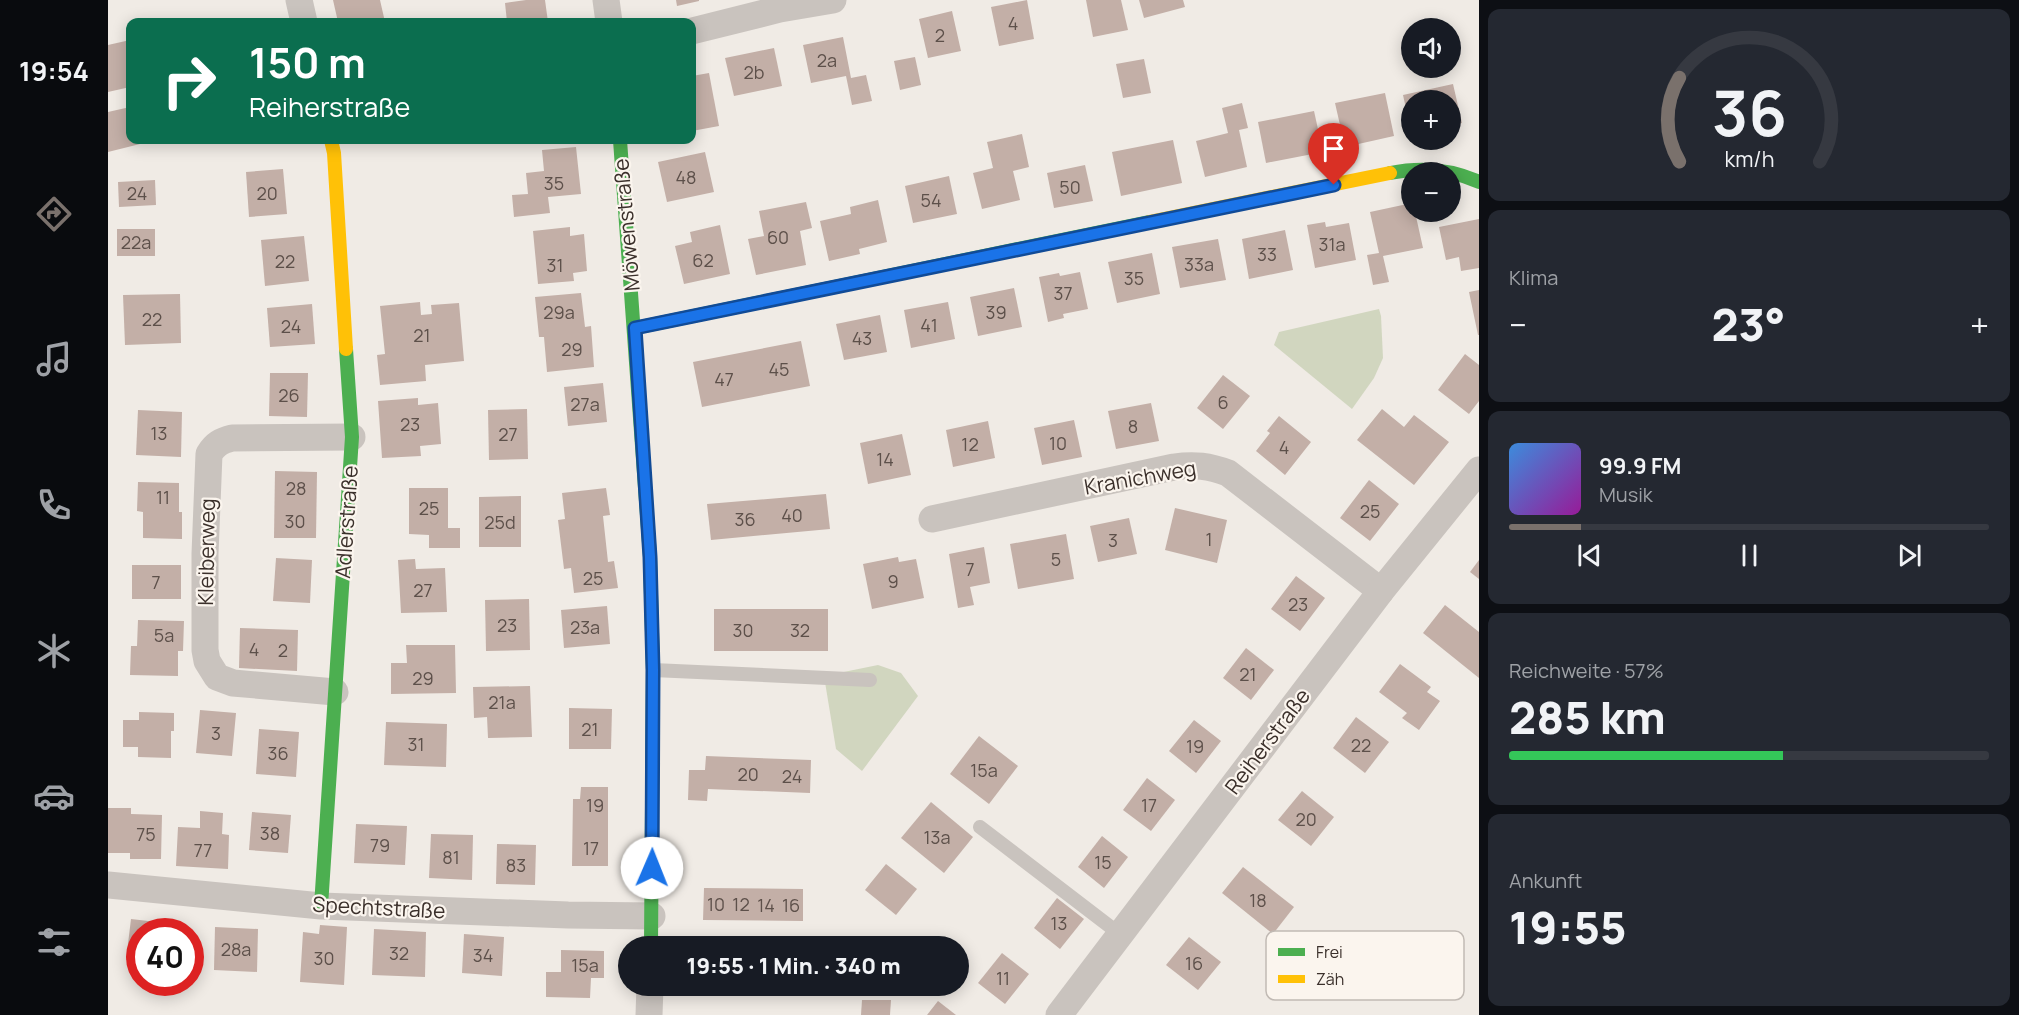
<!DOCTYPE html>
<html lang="de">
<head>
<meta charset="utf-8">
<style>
  :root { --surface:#171b24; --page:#242831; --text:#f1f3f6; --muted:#9ea1a6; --line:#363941; --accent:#7a716c }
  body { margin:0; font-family:Manrope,sans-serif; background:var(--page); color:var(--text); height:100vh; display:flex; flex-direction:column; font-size:22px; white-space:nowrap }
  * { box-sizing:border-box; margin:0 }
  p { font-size:20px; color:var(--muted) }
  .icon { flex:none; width:33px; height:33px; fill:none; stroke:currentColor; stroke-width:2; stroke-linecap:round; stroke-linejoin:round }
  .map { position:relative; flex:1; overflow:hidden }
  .panel { display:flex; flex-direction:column; gap:9px; padding:9px; background:#0d0f14; width:540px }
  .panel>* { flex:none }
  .top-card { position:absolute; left:18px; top:18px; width:570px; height:126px; border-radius:12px; box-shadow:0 3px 15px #0003; background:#0b6e4f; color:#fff; overflow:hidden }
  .buttons { position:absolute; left:1293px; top:18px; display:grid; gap:12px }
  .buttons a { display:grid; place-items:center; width:60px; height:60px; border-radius:50%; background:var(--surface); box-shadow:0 3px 15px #0003; font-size:30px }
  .speed { position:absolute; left:18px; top:918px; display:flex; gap:12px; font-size:30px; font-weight:700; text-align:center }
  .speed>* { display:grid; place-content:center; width:78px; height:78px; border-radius:50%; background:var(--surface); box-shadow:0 3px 15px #0003; line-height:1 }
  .speed .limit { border:9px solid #d22; background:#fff; color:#111 }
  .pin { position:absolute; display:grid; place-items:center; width:51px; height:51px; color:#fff; margin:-62px -26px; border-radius:50% 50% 50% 0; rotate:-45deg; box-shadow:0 0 6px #0007 }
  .pin .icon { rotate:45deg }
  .me { position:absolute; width:66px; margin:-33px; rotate:1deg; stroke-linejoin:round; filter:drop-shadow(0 0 4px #0008) }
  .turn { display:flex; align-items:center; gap:21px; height:126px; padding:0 24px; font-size:27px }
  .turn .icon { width:78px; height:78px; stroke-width:2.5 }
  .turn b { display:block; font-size:42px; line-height:51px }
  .big { font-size:45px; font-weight:800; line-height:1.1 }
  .panel .tile { flex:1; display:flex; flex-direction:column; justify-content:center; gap:9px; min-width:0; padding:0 21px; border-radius:12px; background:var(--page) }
  .panel .dial { align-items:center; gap:0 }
  .dial svg { height:156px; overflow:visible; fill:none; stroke:var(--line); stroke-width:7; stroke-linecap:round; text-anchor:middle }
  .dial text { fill:var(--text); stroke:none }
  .song { display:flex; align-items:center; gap:18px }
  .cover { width:72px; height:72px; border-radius:9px; background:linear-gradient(135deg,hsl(210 70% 55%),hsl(300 70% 35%)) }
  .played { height:6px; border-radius:3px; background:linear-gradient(90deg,var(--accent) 15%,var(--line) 15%) }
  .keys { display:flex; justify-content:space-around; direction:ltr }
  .heat { display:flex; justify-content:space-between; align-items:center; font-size:33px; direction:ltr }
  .charge { height:9px; border-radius:4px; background:linear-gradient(90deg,#34c759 57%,var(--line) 0) }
  .trip { position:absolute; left:510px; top:936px; width:351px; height:60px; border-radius:30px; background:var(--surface); box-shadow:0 3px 15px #0003; font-weight:800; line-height:60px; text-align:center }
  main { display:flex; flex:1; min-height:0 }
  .tabs { display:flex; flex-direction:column; width:108px; justify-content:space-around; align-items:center; background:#090b0e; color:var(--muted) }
  .tabs .icon { width:42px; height:42px }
  .tabs .active { color:var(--accent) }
  .tabs b { font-size:27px; color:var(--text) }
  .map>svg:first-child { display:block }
  .park { fill:#d1d6bf }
  .building { fill:#c3afa7 }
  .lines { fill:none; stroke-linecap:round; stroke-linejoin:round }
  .lane { stroke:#c9c3be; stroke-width:14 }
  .street { stroke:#c9c3be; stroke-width:27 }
  .fast { stroke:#4caf50; stroke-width:14 }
  .slow { stroke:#ffc107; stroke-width:14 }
  .route-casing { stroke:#114b97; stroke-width:15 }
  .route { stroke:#1a73e8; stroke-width:10 }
  .labels { text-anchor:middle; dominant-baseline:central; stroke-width:4.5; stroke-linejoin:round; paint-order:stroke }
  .number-label { font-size:18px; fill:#5d504a }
  .street-label { font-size:21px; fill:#3b302b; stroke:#fbf5ee }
  .key { fill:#fbf5ee; stroke:#c1bab4; stroke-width:1.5 }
  .key-label { font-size:16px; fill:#3b302b }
</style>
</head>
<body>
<main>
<nav class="tabs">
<b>19:54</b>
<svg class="icon active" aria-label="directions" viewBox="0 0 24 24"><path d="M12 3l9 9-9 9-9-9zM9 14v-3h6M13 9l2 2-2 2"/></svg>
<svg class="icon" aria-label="music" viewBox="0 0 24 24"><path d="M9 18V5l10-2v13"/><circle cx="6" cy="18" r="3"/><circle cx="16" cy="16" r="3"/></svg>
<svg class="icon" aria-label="phone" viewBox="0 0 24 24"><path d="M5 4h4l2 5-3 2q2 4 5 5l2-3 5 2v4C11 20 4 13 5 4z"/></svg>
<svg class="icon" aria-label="climate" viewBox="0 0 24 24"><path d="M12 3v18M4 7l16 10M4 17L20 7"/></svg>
<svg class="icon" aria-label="car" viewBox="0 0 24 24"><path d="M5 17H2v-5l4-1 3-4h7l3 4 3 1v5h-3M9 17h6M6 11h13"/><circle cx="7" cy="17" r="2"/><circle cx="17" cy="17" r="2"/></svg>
<svg class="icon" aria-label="filters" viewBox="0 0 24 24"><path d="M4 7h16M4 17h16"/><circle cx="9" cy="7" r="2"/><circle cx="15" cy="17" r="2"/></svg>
</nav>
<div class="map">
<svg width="1371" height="1015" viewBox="0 0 1371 1015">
  <rect width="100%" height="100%" fill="#f0ebe5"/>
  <g class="park">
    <path d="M1271 309 1273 316 1275 358 1266 378 1244 409 1166 345 1171 332Z"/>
    <path d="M770 665 793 673 810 696 754 771 728 749 716 676Z"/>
  </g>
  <g class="building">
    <path d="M225 0H272L277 22H230Z"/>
    <path d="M418 0H437L440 22H399L397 3Z"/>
    <path d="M568 0H591V1L569 6Z"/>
    <path d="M919 0 926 39 891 46 883 7Z"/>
    <path d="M978 0H1013L1020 30 985 37Z"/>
    <path d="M1031 0H1075L1077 7 1036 18Z"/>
    <path d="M844 11 853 51 820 58 811 19Z"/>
    <path d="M735 37 743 78 758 75 764 101 744 105 738 76 703 83 695 45Z"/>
    <path d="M22 40V87L0 92V45Z"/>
    <path d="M666 48 674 86 626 96 617 58Z"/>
    <path d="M807 57 813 85 792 90 786 61Z"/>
    <path d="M1036 59 1043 93 1015 98 1008 64Z"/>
    <path d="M601 73 611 126 584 131V76Z"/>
    <path d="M1345 84 1354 123 1342 126V100H1304L1303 131 1295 95Z"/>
    <path d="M1277 93 1286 136 1237 147 1227 103Z"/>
    <path d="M1134 103 1140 128 1131 130 1139 167 1097 177 1088 141 1120 133 1114 108Z"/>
    <path d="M22 107V140H35L36 143 0 152V112Z"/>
    <path d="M1206 111 1215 152 1158 163 1150 122Z"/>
    <path d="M914 134 921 167 905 171 912 200 874 209 865 173 885 168 879 142Z"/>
    <path d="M1065 140 1074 183 1013 196 1004 152Z"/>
    <path d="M468 147 473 194 440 197 442 213 406 217 404 195 420 194 418 173 436 171 434 150Z"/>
    <path d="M597 152 606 192 559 202 550 162Z"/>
    <path d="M977 165 985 201 946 208 939 173Z"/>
    <path d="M175 169 179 214 141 217 138 172Z"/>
    <path d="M841 176 849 214 805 223 797 186Z"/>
    <path d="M47 180 48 205 11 207 10 182Z"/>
    <path d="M770 200 779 242 751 249 752 254 721 261 712 221 743 214 742 207Z"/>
    <path d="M698 202 704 228 692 231 698 265 648 275 640 239 656 236 651 211Z"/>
    <path d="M1304 203V212H1307L1315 248 1275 256 1281 282 1265 285 1259 255 1271 253 1262 212Z"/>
    <path d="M1371 219V268L1353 271 1351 257 1338 260 1331 227Z"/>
    <path d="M1217 222 1218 227 1241 223 1248 260 1207 268 1199 225Z"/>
    <path d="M612 225 622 274 576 284 567 246 584 242 582 232Z"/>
    <path d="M462 227V236L476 234 479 271 465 273 466 281 430 284 425 231Z"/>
    <rect x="9" y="229" width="38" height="27"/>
    <path d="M1177 230 1185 270 1141 279 1134 239Z"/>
    <path d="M196 236 201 281 157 286 153 240Z"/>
    <path d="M1110 239 1118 280 1072 288 1064 247Z"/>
    <path d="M1044 253 1052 294 1009 303 1000 262Z"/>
    <path d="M972 272 980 309 955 314 956 318 940 322 931 277 951 273 952 276Z"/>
    <path d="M906 288 914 327 870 336 862 297Z"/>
    <path d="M1371 290V335H1370L1361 292Z"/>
    <path d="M473 293 477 327 483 326 486 367 439 372 436 337H431L427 297Z"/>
    <path d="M72 294 73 343 17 345 15 295Z"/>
    <path d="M312 302 313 315 324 314 323 305 351 303 356 361 317 365 318 381 272 385 269 355 277 354 272 306Z"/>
    <path d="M840 302 847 339 803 348 796 310Z"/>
    <path d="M204 304 207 344 162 347 159 308Z"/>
    <path d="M772 315 779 352 736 360 728 324Z"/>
    <path d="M693 341 702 386 594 407 585 362Z"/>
    <path d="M1357 354 1371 365V401L1361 414 1330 390Z"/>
    <path d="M162 373H200L199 417 161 416Z"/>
    <path d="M1115 375 1142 396 1115 429 1089 408Z"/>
    <path d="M495 383 499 422 460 426 456 387Z"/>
    <path d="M310 398V405L330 403 333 444 312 446 313 456 274 458 270 401Z"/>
    <path d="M1043 403 1051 441 1008 449 1000 411Z"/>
    <path d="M419 409 420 459 381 460 380 410Z"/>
    <path d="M1274 409 1296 427 1306 415 1341 442 1306 485 1249 440Z"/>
    <path d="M30 410 74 412 73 457 28 455Z"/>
    <path d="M1171 416 1203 442 1177 475 1148 451 1162 433 1159 431Z"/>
    <path d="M966 420 974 457 934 465 926 428Z"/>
    <path d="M880 421 887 458 845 467 838 430Z"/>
    <path d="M794 434 803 475 760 484 752 443Z"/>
    <path d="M167 471 209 472 208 538H166Z"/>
    <path d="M1261 480 1291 504 1262 541 1232 518Z"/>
    <path d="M30 482 71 483V512H74V539L35 538V512L29 511Z"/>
    <path d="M301 488H340V528H352V548H321V535L301 534Z"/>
    <path d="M498 488 502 515 495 516 500 562 506 561 510 588 466 593 463 568 456 569 450 520 457 519 454 493Z"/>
    <path d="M718 494 722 529 603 540 599 504Z"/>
    <path d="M413 496V547H371V497Z"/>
    <path d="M1067 508 1119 520 1109 563 1057 550Z"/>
    <path d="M1021 518 1029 554 990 562 982 526Z"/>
    <path d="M958 534 966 579 910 589 902 544Z"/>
    <path d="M876 547 882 583 862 587 866 605 850 608 841 554Z"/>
    <path d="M790 557 791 562 808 559 816 598 764 609 755 564Z"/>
    <path d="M168 558 204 560 202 603 165 601Z"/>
    <path d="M307 559 308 569 337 568 339 612 293 613 290 560Z"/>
    <path d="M1371 560V579L1362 572Z"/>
    <rect x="24" y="565" width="49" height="34"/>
    <path d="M1188 576 1217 598 1192 631 1163 609Z"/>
    <path d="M421 599 422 650 378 651 377 600Z"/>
    <path d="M1337 605 1371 632V678L1315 633Z"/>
    <path d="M499 606 502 644 456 648 453 610Z"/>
    <rect x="606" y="609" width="114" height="42"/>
    <path d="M30 620 76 621 75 651H70V676L22 675 23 646H29Z"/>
    <path d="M132 628 190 630 189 671 131 668Z"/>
    <path d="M298 645H347L348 693 283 694V663H299Z"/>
    <path d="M1138 648 1166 670 1143 700 1115 678Z"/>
    <path d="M1292 664 1323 687 1319 692 1332 701 1311 730 1294 718 1299 713 1271 692Z"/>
    <path d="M422 686 424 737 380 738 379 717 366 718 365 687Z"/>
    <path d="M461 708 504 709 503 749H461Z"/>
    <path d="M92 710 128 713 124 756 88 753Z"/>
    <path d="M31 712 66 713V731H63V758L30 757V747H15V720H31Z"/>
    <path d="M1248 717 1281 742 1257 773 1225 748Z"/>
    <path d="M1086 720 1113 741 1088 773 1061 751Z"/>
    <path d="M278 722 339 724 338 767 276 765Z"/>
    <path d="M151 729 191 732 188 777 148 774Z"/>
    <path d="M871 736 910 766 881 804 842 774Z"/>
    <path d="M598 756 703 760 702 793 600 789 599 801 580 800 581 770H597Z"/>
    <path d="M1039 778 1067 800 1043 831 1015 810Z"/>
    <path d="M473 787H500V866H464L465 799H472Z"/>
    <path d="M1194 791 1226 817 1203 846 1170 820Z"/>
    <path d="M823 802 865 837 836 873 793 838Z"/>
    <path d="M0 808H23V814L54 815 53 859H22V853H0Z"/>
    <path d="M92 811 115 813 114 834 121 835 120 869 68 866 70 827 92 828Z"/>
    <path d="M144 812 183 815 180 853 141 850Z"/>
    <path d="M248 824 299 826 297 865 246 863Z"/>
    <path d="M323 834 365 835 364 880 321 878Z"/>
    <path d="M994 836 1020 857 996 888 970 867Z"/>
    <path d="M389 844 428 845 427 885 388 884Z"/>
    <path d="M778 864 809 889 788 915 757 890Z"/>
    <path d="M1135 867 1186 907 1165 934 1114 893Z"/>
    <path d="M596 888 695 889V921L595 920Z"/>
    <path d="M949 898 976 919 952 949 926 928Z"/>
    <path d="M23 919 74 925 73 932H32V961L18 960Z"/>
    <path d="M212 925 239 927 236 985 192 982 195 932 211 934Z"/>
    <path d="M107 927 150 929 149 972 106 970Z"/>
    <path d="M266 929 318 932 317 977 264 975Z"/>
    <path d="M356 934 396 937 394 976 354 973Z"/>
    <path d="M1081 937 1113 962 1090 990 1058 965Z"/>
    <path d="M453 950 496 951V978H483L482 998 438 997V972H453Z"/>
    <path d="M894 953 921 974 897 1004 870 983Z"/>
    <path d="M754 1000H783L782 1015H753Z"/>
    <path d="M830 1001 848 1015H819Z"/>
  </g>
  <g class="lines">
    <g class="lane">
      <path d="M545 670 762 680"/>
      <path d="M872 827 1013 935"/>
    </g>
    <g class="street">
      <path d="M191 0 196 22"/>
      <path d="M498 0 501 22"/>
      <path d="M584 31 672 9 725 0"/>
      <path d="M824 519 1066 467C1087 464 1101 466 1120 473L1273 591"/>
      <path d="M227 692 125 683 109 677 99 661 97 650V554L101 454C107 444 113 441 124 438L244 437"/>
      <path d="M0 885 213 906 460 915 544 916"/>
      <path d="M541 1015 542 986"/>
      <path d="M951 1015 1273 591 1371 470"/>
    </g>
    <g class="fast">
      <path d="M512 140 542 557 545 670 543 946"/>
      <path d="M1282 173C1312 167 1343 169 1371 182"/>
      <path d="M527 328 1041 222"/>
      <path d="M213 906 244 437 238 349"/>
    </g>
    <g class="slow">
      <path d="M223 140 226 153 238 349"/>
      <path d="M1041 222 1282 173"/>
    </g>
  </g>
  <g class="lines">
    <defs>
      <path id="route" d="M544 868 545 670 542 557 527 328 1226 185"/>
    </defs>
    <use href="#route" class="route-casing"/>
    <use href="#route" class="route"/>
  </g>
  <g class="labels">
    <g class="number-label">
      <text x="905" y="23">4</text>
      <text x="832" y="35">2</text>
      <text x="719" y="60">2a</text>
      <text x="646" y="72">2b</text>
      <text x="578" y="177">48</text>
      <text x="446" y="183">35</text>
      <text x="962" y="187">50</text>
      <text x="29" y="193">24</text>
      <text x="159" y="193">20</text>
      <text x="823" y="200">54</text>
      <text x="670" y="237">60</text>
      <text x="28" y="242">22a</text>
      <text x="1224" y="244">31a</text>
      <text x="1159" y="254">33</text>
      <text x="595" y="260">62</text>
      <text x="177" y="261">22</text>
      <text x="1091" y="264">33a</text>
      <text x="447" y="265">31</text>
      <text x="1026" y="278">35</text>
      <text x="955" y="293">37</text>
      <text x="451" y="312">29a</text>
      <text x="888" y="312">39</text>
      <text x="44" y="319">22</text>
      <text x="821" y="325">41</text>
      <text x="183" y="326">24</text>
      <text x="314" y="335">21</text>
      <text x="754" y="338">43</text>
      <text x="464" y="349">29</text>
      <text x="671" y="369">45</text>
      <text x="616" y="379">47</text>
      <text x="181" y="395">26</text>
      <text x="1115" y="402">6</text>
      <text x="477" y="404">27a</text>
      <text x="302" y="424">23</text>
      <text x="1025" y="426">8</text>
      <text x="51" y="433">13</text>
      <text x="400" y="434">27</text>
      <text x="950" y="443">10</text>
      <text x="862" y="444">12</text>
      <text x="1176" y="447">4</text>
      <text x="777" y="459">14</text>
      <text x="188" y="488">28</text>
      <text x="55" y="497">11</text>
      <text x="321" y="508">25</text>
      <text x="1262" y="511">25</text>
      <text x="684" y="515">40</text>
      <text x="637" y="519">36</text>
      <text x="187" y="521">30</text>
      <text x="392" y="522">25d</text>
      <text x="1101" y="539">1</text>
      <text x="1005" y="540">3</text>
      <text x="948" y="559">5</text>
      <text x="862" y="569">7</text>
      <text x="485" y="578">25</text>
      <text x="785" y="581">9</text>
      <text x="48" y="582">7</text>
      <text x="315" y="590">27</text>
      <text x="1190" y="604">23</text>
      <text x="399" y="625">23</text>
      <text x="477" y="627">23a</text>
      <text x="635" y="630">30</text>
      <text x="692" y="630">32</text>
      <text x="56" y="635">5a</text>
      <text x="146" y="649">4</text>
      <text x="175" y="650">2</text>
      <text x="1140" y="674">21</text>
      <text x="315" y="678">29</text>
      <text x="394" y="702">21a</text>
      <text x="482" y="729">21</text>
      <text x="108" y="733">3</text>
      <text x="308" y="744">31</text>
      <text x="1253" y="745">22</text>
      <text x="1087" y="746">19</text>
      <text x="170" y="753">36</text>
      <text x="876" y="770">15a</text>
      <text x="640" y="774">20</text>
      <text x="684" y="776">24</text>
      <text x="487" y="805">19</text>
      <text x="1041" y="805">17</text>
      <text x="1198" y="819">20</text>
      <text x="162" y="833">38</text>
      <text x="38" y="834">75</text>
      <text x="829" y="837">13a</text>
      <text x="272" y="845">79</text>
      <text x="483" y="848">17</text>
      <text x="95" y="850">77</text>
      <text x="343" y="857">81</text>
      <text x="995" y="862">15</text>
      <text x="408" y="865">83</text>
      <text x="1150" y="900">18</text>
      <text x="608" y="904">10</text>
      <text x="633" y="904">12</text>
      <text x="658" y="905">14</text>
      <text x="683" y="905">16</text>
      <text x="951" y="923">13</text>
      <text x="128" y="949">28a</text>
      <text x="291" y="953">32</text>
      <text x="375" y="955">34</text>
      <text x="216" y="958">30</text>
      <text x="1086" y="963">16</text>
      <text x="477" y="965">15a</text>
      <text x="895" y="978">11</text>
    </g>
    <g class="street-label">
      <text transform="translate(518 225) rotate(-95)">Möwenstraße</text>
      <text transform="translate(1032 477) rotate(-10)">Kranichweg</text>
      <text transform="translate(238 522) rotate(-86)">Adlerstraße</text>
      <text transform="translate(98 552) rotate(-89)">Kleiberweg</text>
      <text transform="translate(1159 741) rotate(-53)">Reiherstraße</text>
      <text transform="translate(271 907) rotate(3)">Spechtstraße</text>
    </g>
  </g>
  <rect x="1158" y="931" width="198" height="69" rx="9" class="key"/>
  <rect x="1170" y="948" width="27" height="8" fill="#4caf50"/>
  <rect x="1170" y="975" width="27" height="8" fill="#ffc107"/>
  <g class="key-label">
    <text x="1208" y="958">Frei</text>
    <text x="1208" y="985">Zäh</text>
  </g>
</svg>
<div class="buttons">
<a><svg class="icon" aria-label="sound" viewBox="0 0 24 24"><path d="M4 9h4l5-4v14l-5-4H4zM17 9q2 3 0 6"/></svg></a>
<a>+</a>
<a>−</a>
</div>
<div class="speed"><div class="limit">40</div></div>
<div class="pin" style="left:1226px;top:185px;background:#d93025"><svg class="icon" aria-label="arrive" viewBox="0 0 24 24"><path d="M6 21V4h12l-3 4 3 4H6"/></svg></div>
<svg class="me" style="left:544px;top:868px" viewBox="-20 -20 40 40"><circle r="19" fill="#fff"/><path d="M0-13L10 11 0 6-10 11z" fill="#1a73e8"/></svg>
<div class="trip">19:55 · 1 Min. · 340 m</div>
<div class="top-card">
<div class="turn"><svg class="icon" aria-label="right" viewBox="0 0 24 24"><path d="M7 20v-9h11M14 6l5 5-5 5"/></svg><div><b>150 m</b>Reiherstraße</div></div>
</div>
</div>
<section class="panel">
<div class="tile dial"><svg viewBox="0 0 100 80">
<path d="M14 69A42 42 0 1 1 86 69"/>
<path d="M14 69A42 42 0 0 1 14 26" stroke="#7a716c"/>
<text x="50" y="56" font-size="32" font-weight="700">36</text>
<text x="50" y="72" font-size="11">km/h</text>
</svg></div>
<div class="tile"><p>Klima</p>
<div class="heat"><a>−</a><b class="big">23°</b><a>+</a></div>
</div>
<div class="tile">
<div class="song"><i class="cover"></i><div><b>99.9 FM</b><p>Musik</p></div></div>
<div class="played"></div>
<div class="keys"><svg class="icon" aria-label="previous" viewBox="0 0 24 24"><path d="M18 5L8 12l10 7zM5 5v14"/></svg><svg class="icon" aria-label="pause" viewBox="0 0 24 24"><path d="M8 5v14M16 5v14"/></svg><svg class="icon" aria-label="next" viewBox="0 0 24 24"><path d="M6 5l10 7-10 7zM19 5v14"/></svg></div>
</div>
<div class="tile"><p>Reichweite · 57%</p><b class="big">285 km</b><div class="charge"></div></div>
<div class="tile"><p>Ankunft</p><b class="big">19:55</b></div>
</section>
</main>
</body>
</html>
